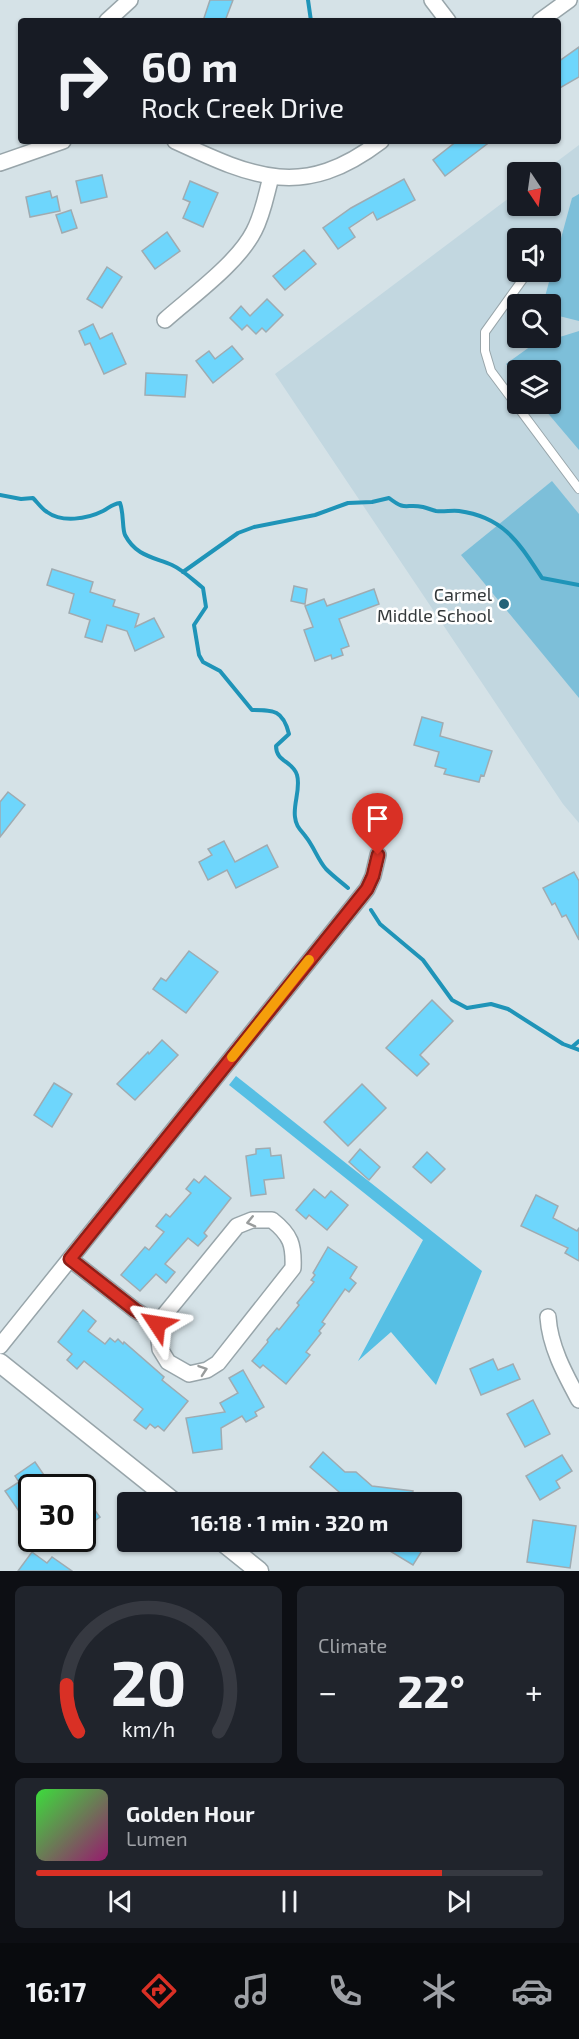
<!DOCTYPE html>
<html lang="en">
<head>
<meta charset="utf-8">
<style>
  :root { --surface:#171b24; --page:#20242c; --text:#f1f3f6; --muted:#9ea1a6; --line:#363941; --accent:#d93025 }
  body { margin:0; font-family:"Exo 2",sans-serif; background:var(--page); color:var(--text); height:100vh; display:flex; flex-direction:column; font-size:22px; white-space:nowrap }
  * { box-sizing:border-box; margin:0 }
  p { font-size:20px; color:var(--muted) }
  .icon { flex:none; width:33px; height:33px; fill:none; stroke:currentColor; stroke-width:2; stroke-linecap:round; stroke-linejoin:round }
  .map { position:relative; height:1571px; overflow:hidden }
  .panel { display:flex; flex-direction:column; gap:15px; padding:15px; background:#0d0f14; flex:1 }
  .panel>* { flex:none }
  .hud { position:absolute; left:18px; top:18px; width:543px; height:126px; border-radius:6px; box-shadow:0 2px 4px #0004; background:#171b24; color:var(--text); overflow:hidden }
  .needle { width:39px; rotate:167deg }
  .fabs { position:absolute; left:507px; top:162px; display:grid; gap:12px }
  .fabs a { display:grid; place-items:center; width:54px; height:54px; border-radius:6px; background:var(--surface); box-shadow:0 2px 4px #0004; font-size:30px }
  .speed { position:absolute; left:18px; top:1474px; display:flex; gap:12px; font-size:30px; font-weight:700; text-align:center }
  .speed>* { display:grid; place-content:center; width:78px; height:78px; border-radius:50%; background:var(--surface); box-shadow:0 2px 4px #0004; line-height:1 }
  .speed .limit { border:3px solid #111; border-radius:9px; background:#fff; color:#111 }
  .pin { position:absolute; display:grid; place-items:center; width:51px; height:51px; color:#fff; margin:-62px -26px; border-radius:50% 50% 50% 0; rotate:-45deg; box-shadow:0 0 6px #0007 }
  .pin .icon { rotate:45deg }
  .me { position:absolute; width:66px; margin:-33px; rotate:303deg; stroke-linejoin:round; filter:drop-shadow(0 0 4px #0008) }
  .turn { display:flex; align-items:center; gap:21px; height:126px; padding:0 24px; font-size:27px }
  .turn .icon { width:78px; height:78px; stroke-width:2.5 }
  .turn b { display:block; font-size:42px; line-height:51px }
  .big { font-size:45px; font-weight:700; line-height:1.1 }
  .panel .card { flex:1; display:flex; flex-direction:column; justify-content:center; gap:9px; min-width:0; padding:0 21px; border-radius:9px; background:var(--page) }
  .panel .dial { align-items:center; gap:0 }
  .dial svg { height:156px; overflow:visible; fill:none; stroke:var(--line); stroke-width:7; stroke-linecap:round; text-anchor:middle }
  .dial text { fill:var(--text); stroke:none }
  .song { display:flex; align-items:center; gap:18px }
  .cover { width:72px; height:72px; border-radius:9px; background:linear-gradient(135deg,hsl(120 70% 55%),hsl(320 70% 35%)) }
  .played { height:6px; border-radius:3px; background:linear-gradient(90deg,var(--accent) 80%,var(--line) 80%) }
  .keys { display:flex; justify-content:space-around; direction:ltr }
  .heat { display:flex; justify-content:space-between; align-items:center; font-size:33px; direction:ltr }
  .panel .tiles { flex:1; display:grid; gap:15px; grid-template-columns:1fr 1fr }
  .card:last-child { grid-column:span 2 }
  .trip { position:absolute; left:117px; top:1492px; width:345px; height:60px; border-radius:6px; background:var(--surface); box-shadow:0 2px 4px #0004; font-weight:700; line-height:60px; text-align:center }
  .dock { display:flex; height:96px; justify-content:space-around; align-items:center; background:#090b0e; color:var(--muted) }
  .dock .icon { width:42px; height:42px }
  .dock .selected { color:var(--accent) }
  .dock b { font-size:27px; color:var(--text) }
  .map>svg:first-child { display:block }
  .built { fill:#c2d7e0; fill-rule:evenodd }
  .green { fill:#7dbfd9 }
  .forest { fill:#56bfe4 }
  .lines { fill:none; stroke-linecap:round; stroke-linejoin:round }
  .stream { stroke:#1f94b8; stroke-width:4 }
  .building { fill:#6ed6fc; stroke:#9fabb1; stroke-width:1.5 }
  .service-casing { stroke:#98a5aa; stroke-width:10 }
  .minor-casing { stroke:#98a5aa; stroke-width:18 }
  .tertiary-casing { stroke:#98a5aa; stroke-width:21 }
  .service { stroke:#fff; stroke-width:8 }
  .minor { stroke:#fff; stroke-width:15 }
  .tertiary { stroke:#fff; stroke-width:18 }
  .oneway { stroke:#999c9c }
  .route-casing { stroke:#8d1f18; stroke-width:15 }
  .route { stroke:#d93025; stroke-width:10 }
  .slow { stroke:#f59e0b; stroke-width:10 }
  .poi-dot { fill:#256379; stroke:#fff; stroke-width:2 }
  .labels { text-anchor:middle; dominant-baseline:central; stroke-width:5; stroke-linejoin:round; paint-order:stroke }
  .poi-label { font-size:18px; fill:#33383a; stroke:#fff; text-anchor:end }
</style>
</head>
<body>
<div class="map">
<svg width="579" height="1571" viewBox="0 0 579 1571">
  <rect width="100%" height="100%" fill="#d5e2e7"/>
  <path class="built" d="M579 145V823L563 804 275 374 517 192 518 206H550V172H543ZM518 238H550V272H518ZM518 304H550V338H518ZM518 370H550V404H518Z"/>
  <g class="green">
    <path d="M579 194V321L551 314 550 304H543L572 198Z"/>
    <path d="M579 331V450L540 404H550V370H518L517 378 506 364 531 346Z"/>
    <path d="M552 481 579 514V698L461 555Z"/>
  </g>
  <path class="forest" d="M236 1076 482 1271 436 1385 391 1332 358 1361 423 1240 229 1085Z"/>
  <g class="lines">
    <g class="stream">
      <path d="M308 0 311 21"/>
      <path d="M0 495 21 499 33 498C37 502 42 509 47 512 62 523 87 519 103 511 109 508 112 504 120 503 124 514 122 528 125 535 136 556 153 557 172 565 183 570 193 580 203 588L206 607 194 625 199 655 203 662 220 671 252 710C274 710 283 710 289 734L276 746C276 762 293 761 297 775 301 788 293 804 295 817 296 827 301 830 306 837 314 847 318 860 326 869 333 876 341 882 348 888"/>
      <path d="M183 572 238 533 254 527 315 515 348 503 372 502 389 498C407 512 405 503 423 507 427 508 432 510 436 511 444 512 452 510 459 511 504 517 519 543 542 578L579 585"/>
      <path d="M371 910 380 924 423 960 452 1000 467 1008 491 1004 508 1009 563 1044 579 1050"/>
      <path d="M572 1047 579 1041"/>
    </g>
  </g>
  <g class="building">
    <path d="M210 0H233L225 21H203Z"/>
    <path d="M579 47V77L558 89V62Z"/>
    <path d="M457 141H491L445 176 433 160Z"/>
    <path d="M102 175 107 197 81 203 76 181Z"/>
    <path d="M404 179 415 200 377 220 373 212 349 228 355 237 338 249 323 228 351 208Z"/>
    <path d="M190 181 218 193 203 227 183 218 190 202 183 199Z"/>
    <path d="M50 191 52 198 57 196 60 211 30 217 26 197Z"/>
    <path d="M71 210 77 228 62 233 56 215Z"/>
    <path d="M167 232 180 251 155 269 142 251Z"/>
    <path d="M304 250 316 264 285 290 273 276Z"/>
    <path d="M107 267 122 277 102 308 87 299Z"/>
    <path d="M267 299 283 315 266 332 262 328 256 334 247 325 242 330 230 318 241 306 250 316Z"/>
    <path d="M93 324 100 339 112 333 126 364 104 374 90 343 85 345 79 331Z"/>
    <path d="M232 346 243 359 213 383 196 361 209 351 215 359Z"/>
    <path d="M146 373 187 375 185 397 145 395Z"/>
    <path d="M52 569 93 582 90 592 115 600 113 606 139 614 135 627 154 618 164 637 135 651 127 631 107 625 102 642 85 637 90 620 69 613 74 594 47 585Z"/>
    <path d="M294 586 307 589 305 604 291 601Z"/>
    <path d="M374 589 379 604 339 619 349 646 341 649 343 655 332 659 331 655 315 661 304 630 313 627 305 606 324 599 327 606Z"/>
    <path d="M422 717 443 723 440 736 492 751 484 776 481 775 479 782 444 774 446 769 435 766 439 752 414 745Z"/>
    <path d="M8 792 25 805 0 837V802Z"/>
    <path d="M224 841 235 862 267 845 278 867 236 888 227 870 208 880 199 862 212 855 208 849Z"/>
    <path d="M574 872 579 881V940L566 915 562 917 555 903 552 905 543 888Z"/>
    <path d="M189 951 218 972 186 1013 153 989 161 978 166 981Z"/>
    <path d="M432 1000 453 1021 420 1055 429 1064 417 1076 386 1048Z"/>
    <path d="M162 1040 178 1055 135 1100 117 1084 148 1052 149 1054Z"/>
    <path d="M54 1083 72 1094 52 1127 34 1115Z"/>
    <path d="M362 1084 386 1108 348 1146 324 1122Z"/>
    <path d="M270 1148 271 1156 281 1155 284 1178 264 1180 266 1194 251 1196 246 1156 256 1154V1149Z"/>
    <path d="M360 1149 380 1167 369 1180 349 1162Z"/>
    <path d="M427 1152 445 1169 431 1183 413 1167Z"/>
    <path d="M205 1176 231 1198 204 1233 207 1236 198 1246 188 1238 165 1264 175 1272 166 1283 156 1274 140 1291 121 1275 145 1247 149 1250 164 1232 156 1226 166 1214 170 1217 191 1193 186 1189 194 1179 199 1183Z"/>
    <path d="M314 1189 325 1198 331 1191 348 1205 327 1230 309 1215 306 1219 296 1210Z"/>
    <path d="M536 1195 558 1206 553 1218 577 1231 579 1228V1261L565 1253 568 1248 521 1226Z"/>
    <path d="M328 1247 357 1267 350 1278 356 1283 349 1292 345 1289 322 1322 325 1324 319 1331 321 1333 306 1352 310 1355 286 1384 263 1365 260 1368 252 1361 268 1342 267 1340 277 1328 279 1330 299 1305 297 1303 314 1282 311 1280 315 1275 313 1273Z"/>
    <path d="M83 1310 96 1321 88 1331 105 1344 110 1338 115 1342 118 1339 123 1344 124 1342 164 1377 162 1380 188 1401 164 1431 158 1426 155 1428 150 1424 146 1429 134 1420 143 1409 84 1361 77 1369 67 1360 72 1354 58 1342Z"/>
    <path d="M493 1359 498 1370 513 1364 520 1379 481 1395 470 1369Z"/>
    <path d="M243 1370 264 1407 255 1412 257 1416 246 1422 242 1416 221 1428 222 1449 193 1453 186 1418 225 1412 220 1403 238 1393 229 1378Z"/>
    <path d="M533 1400 550 1434 525 1447 507 1414Z"/>
    <path d="M323 1452 345 1472H356L372 1486 413 1491 411 1503H352L310 1467Z"/>
    <path d="M562 1455 572 1471 556 1481 560 1488 540 1500 526 1476Z"/>
    <path d="M35 1462 46 1478 32 1488V1530L5 1491 19 1482 15 1476Z"/>
    <path d="M82 1493 100 1517 82 1530Z"/>
    <path d="M533 1520 576 1526 570 1568 527 1562Z"/>
    <path d="M375 1542H418L425 1546 413 1565Z"/>
    <path d="M32 1552 47 1563 52 1557 72 1571H18Z"/>
  </g>
  <g class="lines">
    <defs>
      <path id="service" d="M528 272 485 332V351L491 371 579 489"/>
      <g id="minor">
        <path d="M432 0 448 21"/>
        <path d="M107 21 130 0"/>
        <path d="M540 21 569 0"/>
        <path d="M175 141C255 178 303 200 381 141"/>
        <path d="M0 163 63 141"/>
        <path d="M165 320C192 296 238 263 254 231 263 214 266 195 271 177"/>
        <path d="M70 1259 135 1310 157 1324 160 1349 168 1362 189 1374 207 1370 218 1363 293 1268C294 1245 291 1235 272 1220H252L237 1226 157 1324"/>
        <path d="M548 1317C550 1347 565 1374 579 1400"/>
        <path d="M0 1346 367 889 373 876 378 855"/>
      </g>
      <g id="tertiary">
        <path d="M0 1363 175 1503"/>
        <path d="M223 1542 259 1571"/>
      </g>
    </defs>
    <use href="#service" class="service-casing"/>
    <use href="#minor" class="minor-casing"/>
    <use href="#tertiary" class="tertiary-casing"/>
    <use href="#service" class="service"/>
    <use href="#minor" class="minor"/>
    <use href="#tertiary" class="tertiary"/>
  </g>
  <defs><path id="oneway-chevron" d="M-2-3.5L2.5 0L-2 3.5" fill="none" stroke-width="1.6" stroke-linecap="round" stroke-linejoin="round" transform="scale(1.5)"/></defs>
  <g class="oneway">
    <use href="#oneway-chevron" transform="translate(251 1222) rotate(167)"/>
    <use href="#oneway-chevron" transform="translate(203 1370) rotate(-19)"/>
  </g>
  <g class="lines">
    <defs>
      <path id="route" d="M157 1324 135 1310 70 1259 367 889 373 876 378 855"/>
    </defs>
    <use href="#route" class="route-casing"/>
    <use href="#route" class="route"/>
    <path class="slow" d="M232 1057 309 960"/>
  </g>
  <circle class="poi-dot" cx="504" cy="604" r="6"/>
  <g class="labels">
    <g class="poi-label">
      <text x="492" y="594">Carmel<tspan x="492" dy="21">Middle School</tspan></text>
    </g>
  </g>
</svg>
<div class="fabs">
<a><svg class="needle" viewBox="-14 -14 28 28"><path d="M0-13l5 13h-10z" fill="#e53935"/><path d="M0 13l5-13h-10z" fill="#9ea1a6"/></svg></a>
<a><svg class="icon" aria-label="sound" viewBox="0 0 24 24"><path d="M4 9h4l5-4v14l-5-4H4zM17 9q2 3 0 6"/></svg></a>
<a><svg class="icon" aria-label="search" viewBox="0 0 24 24"><circle cx="10" cy="10" r="6"/><path d="M15 15l6 6"/></svg></a>
<a><svg class="icon" aria-label="layers" viewBox="0 0 24 24"><path d="M12 4l9 5-9 5-9-5zM3 14l9 5 9-5"/></svg></a>
</div>
<div class="speed"><div class="limit">30</div></div>
<div class="pin" style="left:378px;top:855px;background:#d93025"><svg class="icon" aria-label="arrive" viewBox="0 0 24 24"><path d="M6 21V4h12l-3 4 3 4H6"/></svg></div>
<svg class="me" style="left:157px;top:1324px" viewBox="-20 -20 40 40"><path d="M0-17L14 15 0 8-14 15z" fill="#d93025" stroke="#fff" stroke-width="4"/></svg>
<div class="trip">16:18 · 1 min · 320 m</div>
<div class="hud">
<div class="turn"><svg class="icon" aria-label="right" viewBox="0 0 24 24"><path d="M7 20v-9h11M14 6l5 5-5 5"/></svg><div><b>60 m</b>Rock Creek Drive</div></div>
</div>
</div>
<section class="panel">
<div class="tiles">
<div class="card dial"><svg viewBox="0 0 100 80">
<path d="M14 69A42 42 0 1 1 86 69"/>
<path d="M14 69A42 42 0 0 1 8 45" stroke="#d93025"/>
<text x="50" y="56" font-size="32" font-weight="700">20</text>
<text x="50" y="72" font-size="11">km/h</text>
</svg></div>
<div class="card"><p>Climate</p>
<div class="heat"><a>−</a><b class="big">22°</b><a>+</a></div>
</div>
<div class="card">
<div class="song"><i class="cover"></i><div><b>Golden Hour</b><p>Lumen</p></div></div>
<div class="played"></div>
<div class="keys"><svg class="icon" aria-label="previous" viewBox="0 0 24 24"><path d="M18 5L8 12l10 7zM5 5v14"/></svg><svg class="icon" aria-label="pause" viewBox="0 0 24 24"><path d="M8 5v14M16 5v14"/></svg><svg class="icon" aria-label="next" viewBox="0 0 24 24"><path d="M6 5l10 7-10 7zM19 5v14"/></svg></div>
</div>
</div>
</section>
<nav class="dock">
<b>16:17</b>
<svg class="icon selected" aria-label="directions" viewBox="0 0 24 24"><path d="M12 3l9 9-9 9-9-9zM9 14v-3h6M13 9l2 2-2 2"/></svg>
<svg class="icon" aria-label="music" viewBox="0 0 24 24"><path d="M9 18V5l10-2v13"/><circle cx="6" cy="18" r="3"/><circle cx="16" cy="16" r="3"/></svg>
<svg class="icon" aria-label="phone" viewBox="0 0 24 24"><path d="M5 4h4l2 5-3 2q2 4 5 5l2-3 5 2v4C11 20 4 13 5 4z"/></svg>
<svg class="icon" aria-label="climate" viewBox="0 0 24 24"><path d="M12 3v18M4 7l16 10M4 17L20 7"/></svg>
<svg class="icon" aria-label="car" viewBox="0 0 24 24"><path d="M5 17H2v-5l4-1 3-4h7l3 4 3 1v5h-3M9 17h6M6 11h13"/><circle cx="7" cy="17" r="2"/><circle cx="17" cy="17" r="2"/></svg>
</nav>
</body>
</html>
